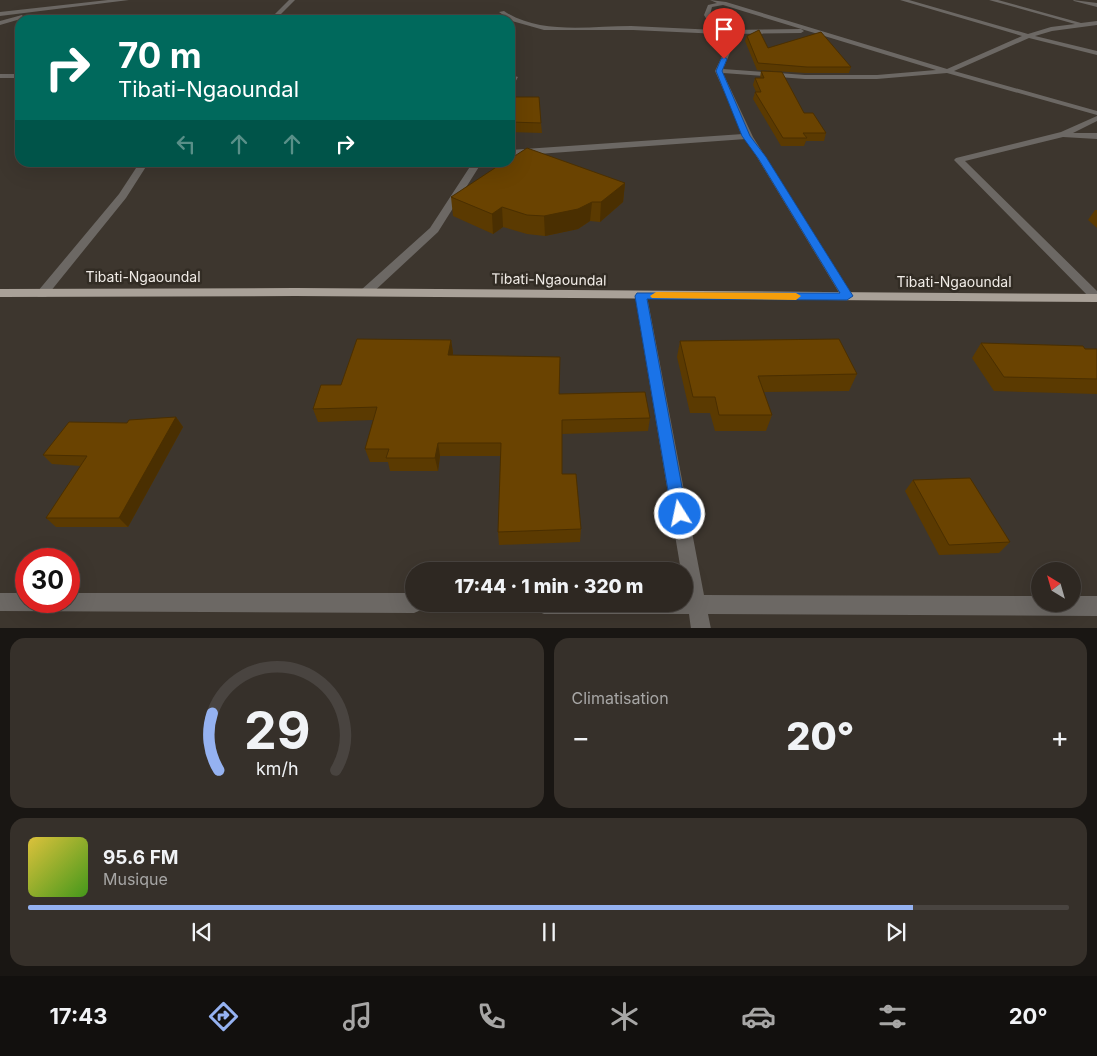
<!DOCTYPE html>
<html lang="fr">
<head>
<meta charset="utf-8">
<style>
  :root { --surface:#2e2822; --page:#36302a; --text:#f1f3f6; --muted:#a7a6a5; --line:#494440; --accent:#95b2f1 }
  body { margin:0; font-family:Inter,sans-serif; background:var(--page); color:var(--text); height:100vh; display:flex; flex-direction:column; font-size:19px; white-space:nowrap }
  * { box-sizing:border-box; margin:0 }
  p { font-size:16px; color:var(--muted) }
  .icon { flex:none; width:28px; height:28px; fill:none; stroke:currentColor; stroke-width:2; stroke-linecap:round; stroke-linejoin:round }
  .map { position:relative; height:628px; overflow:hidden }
  .drawer { display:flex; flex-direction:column; gap:10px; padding:10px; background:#191613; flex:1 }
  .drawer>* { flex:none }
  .banner { position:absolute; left:15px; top:15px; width:500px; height:152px; border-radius:15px; box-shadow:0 5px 20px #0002,0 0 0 1px var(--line); background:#00695c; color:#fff; overflow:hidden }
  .needle { width:32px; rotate:323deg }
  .tools { position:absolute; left:1031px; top:562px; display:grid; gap:10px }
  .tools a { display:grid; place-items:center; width:50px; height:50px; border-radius:50%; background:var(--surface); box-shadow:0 5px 20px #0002,0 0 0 1px var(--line); font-size:25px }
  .speed { position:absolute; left:15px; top:548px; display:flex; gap:10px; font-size:25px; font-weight:700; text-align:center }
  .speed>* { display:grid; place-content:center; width:65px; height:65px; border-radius:50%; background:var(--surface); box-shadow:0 5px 20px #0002,0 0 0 1px var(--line); line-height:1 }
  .speed .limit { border:8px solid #d22; background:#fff; color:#111 }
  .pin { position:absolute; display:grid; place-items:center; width:42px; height:42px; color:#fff; margin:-51px -21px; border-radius:50% 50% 50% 0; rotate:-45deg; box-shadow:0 0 5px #0007 }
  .pin .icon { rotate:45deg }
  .me { position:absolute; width:55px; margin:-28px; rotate:350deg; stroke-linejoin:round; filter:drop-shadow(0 0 4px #0008) }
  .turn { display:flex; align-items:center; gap:18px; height:105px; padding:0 20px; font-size:22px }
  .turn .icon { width:65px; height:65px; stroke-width:2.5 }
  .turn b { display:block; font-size:35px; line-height:42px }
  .lanes { display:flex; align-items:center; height:48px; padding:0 20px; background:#0003; justify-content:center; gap:25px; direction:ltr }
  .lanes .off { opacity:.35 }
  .big { font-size:38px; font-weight:800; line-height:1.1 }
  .drawer .widget { flex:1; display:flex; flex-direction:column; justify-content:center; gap:8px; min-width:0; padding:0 18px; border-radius:15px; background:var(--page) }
  .drawer .dial { align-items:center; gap:0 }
  .dial svg { height:130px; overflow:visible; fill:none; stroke:var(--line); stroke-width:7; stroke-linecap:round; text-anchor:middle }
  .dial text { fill:var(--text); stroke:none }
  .song { display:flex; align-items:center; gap:15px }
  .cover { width:60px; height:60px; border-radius:8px; background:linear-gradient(135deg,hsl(50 70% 55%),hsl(100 70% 35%)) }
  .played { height:5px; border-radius:2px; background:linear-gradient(90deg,var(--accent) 85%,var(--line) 85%) }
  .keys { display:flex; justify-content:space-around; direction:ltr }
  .heat { display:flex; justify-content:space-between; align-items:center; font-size:28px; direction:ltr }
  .drawer .tiles { flex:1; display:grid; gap:10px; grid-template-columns:1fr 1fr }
  .widget:last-child { grid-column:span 2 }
  .trip { position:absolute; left:405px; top:562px; width:288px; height:50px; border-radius:25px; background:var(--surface); box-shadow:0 5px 20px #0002,0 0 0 1px var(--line); font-weight:800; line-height:50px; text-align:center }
  .tab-bar { display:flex; height:80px; justify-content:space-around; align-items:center; background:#12100e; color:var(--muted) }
  .tab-bar .icon { width:35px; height:35px }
  .tab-bar .active { color:var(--accent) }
  .tab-bar b { font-size:22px; color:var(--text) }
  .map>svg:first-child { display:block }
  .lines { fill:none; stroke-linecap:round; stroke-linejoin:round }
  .minor { fill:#6c6864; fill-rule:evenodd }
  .trunk { fill:#a9a198; fill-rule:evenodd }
  .wall { fill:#5b3a01 }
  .shaded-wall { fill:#4a2f01 }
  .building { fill:#6a4301; stroke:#4a2f01 }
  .route { fill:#1a73e8; stroke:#114b97 }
  .slow { fill:#f59e0b }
  .labels { text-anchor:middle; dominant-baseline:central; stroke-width:5; stroke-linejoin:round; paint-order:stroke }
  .street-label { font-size:14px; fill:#f1ece7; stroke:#322c24 }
</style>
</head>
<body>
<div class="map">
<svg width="1097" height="629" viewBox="0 0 1097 629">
  <rect width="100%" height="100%" fill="#3d362e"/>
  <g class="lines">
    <g class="minor">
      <path d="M108 0H129L0 16V12Z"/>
      <path d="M289 0H295L275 20H269Z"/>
      <path d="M710 0 726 2 947 69 1022 36 900 0H909L1028 34 1051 27 1075 24 989 0H998L1081 23 1097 21V25L1052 31 1035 36 1097 51V55L1029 38 954 71 1097 111V115L947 73 877 79H805L723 73 753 137 853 296 847 300 841 296 746 139 510 156V150L743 134 715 71 726 48 720 34 633 30H544L512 21 499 12 504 11C540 35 590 26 631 26 659 27 688 29 716 30L710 25 704 15 708 5 717 3ZM723 5 936 70 877 75H805L723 69 732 48 726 34 801 33 804 31 801 29 723 30 714 23 710 15 712 7Z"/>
      <path d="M1073 0 1097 3V7L1074 1Z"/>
      <path d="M22 15 24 18 0 25V21Z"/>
      <rect x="0" y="74" width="20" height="4"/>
      <path d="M511 75 518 77 513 86H510Z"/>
      <path d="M1097 116V121L1073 133H1097V139L1063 137 965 161 1097 291V302L1093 301 954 160 956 158 1061 132Z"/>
      <path d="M140 162H149L126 198 46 297H38L36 294 38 291 119 194Z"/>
      <path d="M473 162H482L438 232 369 296H361L359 293 361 290 430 228Z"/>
      <path d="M641 292 647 296 704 595 1040 596V604H1072V596H1097V616L708 614 711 629H691L689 614H544L537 611 535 604H684V595H685L684 571H681L635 296Z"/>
      <path d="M0 593H26V601H69V593H414V604H423L421 610 414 613 0 611Z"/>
    </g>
    <path class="trunk" d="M295 288 1097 294V302L295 296 0 297V289Z"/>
  </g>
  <g class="wall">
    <path d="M747 36 768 48 851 67 849 73H805L757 70 745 41Z"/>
    <path d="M761 71 804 113 826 133 824 141H806L804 146H781L753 99 755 92H756L753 85 755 78H760Z"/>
    <path d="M510 97 541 123 542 133 510 132Z"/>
    <path d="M625 183 623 202 600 222 590 221 578 229 545 236 527 234 503 227 493 234 453 216 451 197Z"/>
    <path d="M1095 210H1097V228L1088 220Z"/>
    <path d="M451 340 453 353V356L559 394 650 418 648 431 562 434V474L581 529 580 542 499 545 498 532 501 456H440L438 471H390L388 462H370L365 449 373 420 318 422 313 409Z"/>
    <path d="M680 341 857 374 849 391 764 392 772 415 766 431H715L710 413H690L677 357Z"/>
    <path d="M981 343 1097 349V394L994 391 972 358Z"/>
    <path d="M176 417 183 427 128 527H56L46 518 81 466 52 464 43 455 127 423Z"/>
    <path d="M913 480 1010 542 999 553 939 555 905 491Z"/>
  </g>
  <g class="shaded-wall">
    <path d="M625 183 623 202 600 222 601 202Z"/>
    <path d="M592 202 590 221 578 229 545 236 544 216Z"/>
    <path d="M502 207 503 227 493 234 492 214Z"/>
    <path d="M451 340 453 353 450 369 448 355Z"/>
    <path d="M176 417 183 427 128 527 119 518Z"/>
    <path d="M438 443 440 456 438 471 435 458Z"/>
  </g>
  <g class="building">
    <path d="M759 30 768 48 821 32 851 67H807L758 63 747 36Z"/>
    <path d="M761 71 782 72 804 113H813L826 133H803L807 138H783L755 92H761L755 78H764Z"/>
    <path d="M510 97H539L541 123 510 122Z"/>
    <path d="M527 148 625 183 601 202H592L578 209 544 216 527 215 502 207 492 214 451 197 504 162H510V159Z"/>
    <path d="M357 339 451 340 448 355 560 357 559 394 645 392 650 418 562 420V474H576L581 529 498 532 501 443H438L435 458H386L389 449H365L377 407 313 409 321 385H341Z"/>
    <path d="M839 339 857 374 758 376 772 415H719L715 397H693L680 341Z"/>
    <path d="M981 343 1083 346 1085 349H1097V379L1004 377Z"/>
    <path d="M176 417 119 518H46L87 456 43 455 69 422 127 423 129 420Z"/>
    <path d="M970 478 1010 542 949 545 913 480Z"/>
  </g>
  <path class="route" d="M724 57 727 59 722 71 750 136 766 157 853 296 847 300 647 299 687 514 685 519 680 521 674 519 672 514 635 296 637 293H840L758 158 742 136 716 71 721 59Z"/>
  <path class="slow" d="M656 292 796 293 801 296 796 300 652 298 650 296Z"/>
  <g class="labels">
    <g class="street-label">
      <text x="143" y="276">Tibati-Ngaoundal</text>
      <text transform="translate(549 279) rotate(1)">Tibati-Ngaoundal</text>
      <text x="954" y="281">Tibati-Ngaoundal</text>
    </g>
  </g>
</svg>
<div class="tools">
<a><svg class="needle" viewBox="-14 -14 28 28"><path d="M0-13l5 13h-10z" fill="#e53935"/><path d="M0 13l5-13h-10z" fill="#a7a6a5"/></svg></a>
</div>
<div class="speed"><div class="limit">30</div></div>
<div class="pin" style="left:724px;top:59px;background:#d93025"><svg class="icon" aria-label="arrive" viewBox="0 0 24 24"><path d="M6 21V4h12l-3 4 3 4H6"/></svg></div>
<svg class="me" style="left:680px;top:514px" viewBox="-20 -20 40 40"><circle r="17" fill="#1a73e8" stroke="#fff" stroke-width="3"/><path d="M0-11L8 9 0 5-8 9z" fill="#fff"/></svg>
<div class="trip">17:44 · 1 min · 320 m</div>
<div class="banner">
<div class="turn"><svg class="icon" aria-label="right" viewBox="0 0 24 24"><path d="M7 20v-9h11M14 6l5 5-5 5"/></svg><div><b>70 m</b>Tibati-Ngaoundal</div></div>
<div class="lanes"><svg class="icon off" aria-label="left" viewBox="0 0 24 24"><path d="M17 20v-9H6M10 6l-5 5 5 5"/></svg><svg class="icon off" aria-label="ahead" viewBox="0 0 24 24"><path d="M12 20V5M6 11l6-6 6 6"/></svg><svg class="icon off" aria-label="ahead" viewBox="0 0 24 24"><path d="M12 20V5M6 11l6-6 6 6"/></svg><svg class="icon" aria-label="right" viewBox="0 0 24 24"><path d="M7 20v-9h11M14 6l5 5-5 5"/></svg></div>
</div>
</div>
<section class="drawer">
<div class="tiles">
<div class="widget dial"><svg viewBox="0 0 100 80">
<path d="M14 69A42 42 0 1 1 86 69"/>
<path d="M14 69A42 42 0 0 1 10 34" stroke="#95b2f1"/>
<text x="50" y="56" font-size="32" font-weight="700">29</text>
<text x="50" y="72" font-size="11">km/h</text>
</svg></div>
<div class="widget"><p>Climatisation</p>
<div class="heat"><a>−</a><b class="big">20°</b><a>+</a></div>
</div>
<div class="widget">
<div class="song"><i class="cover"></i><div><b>95.6 FM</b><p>Musique</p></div></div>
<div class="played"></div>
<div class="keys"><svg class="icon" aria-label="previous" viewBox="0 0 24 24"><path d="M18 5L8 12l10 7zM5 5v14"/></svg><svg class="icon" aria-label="pause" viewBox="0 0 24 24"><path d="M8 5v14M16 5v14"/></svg><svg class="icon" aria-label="next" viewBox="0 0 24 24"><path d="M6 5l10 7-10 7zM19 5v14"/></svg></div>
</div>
</div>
</section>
<nav class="tab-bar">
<b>17:43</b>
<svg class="icon active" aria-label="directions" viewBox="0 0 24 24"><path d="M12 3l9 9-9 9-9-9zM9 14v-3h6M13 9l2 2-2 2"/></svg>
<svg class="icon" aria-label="music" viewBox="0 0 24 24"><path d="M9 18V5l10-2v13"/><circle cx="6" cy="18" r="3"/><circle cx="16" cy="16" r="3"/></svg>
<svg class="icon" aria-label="phone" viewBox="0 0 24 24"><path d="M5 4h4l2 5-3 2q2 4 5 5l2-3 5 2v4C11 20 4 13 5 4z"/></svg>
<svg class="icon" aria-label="climate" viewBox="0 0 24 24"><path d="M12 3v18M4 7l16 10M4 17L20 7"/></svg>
<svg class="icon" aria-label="car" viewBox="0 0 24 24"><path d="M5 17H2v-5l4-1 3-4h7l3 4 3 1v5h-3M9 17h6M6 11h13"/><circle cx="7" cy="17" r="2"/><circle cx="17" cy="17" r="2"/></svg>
<svg class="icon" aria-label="filters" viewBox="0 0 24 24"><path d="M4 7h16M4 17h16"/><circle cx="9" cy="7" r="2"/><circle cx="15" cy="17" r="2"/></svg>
<b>20°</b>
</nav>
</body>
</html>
